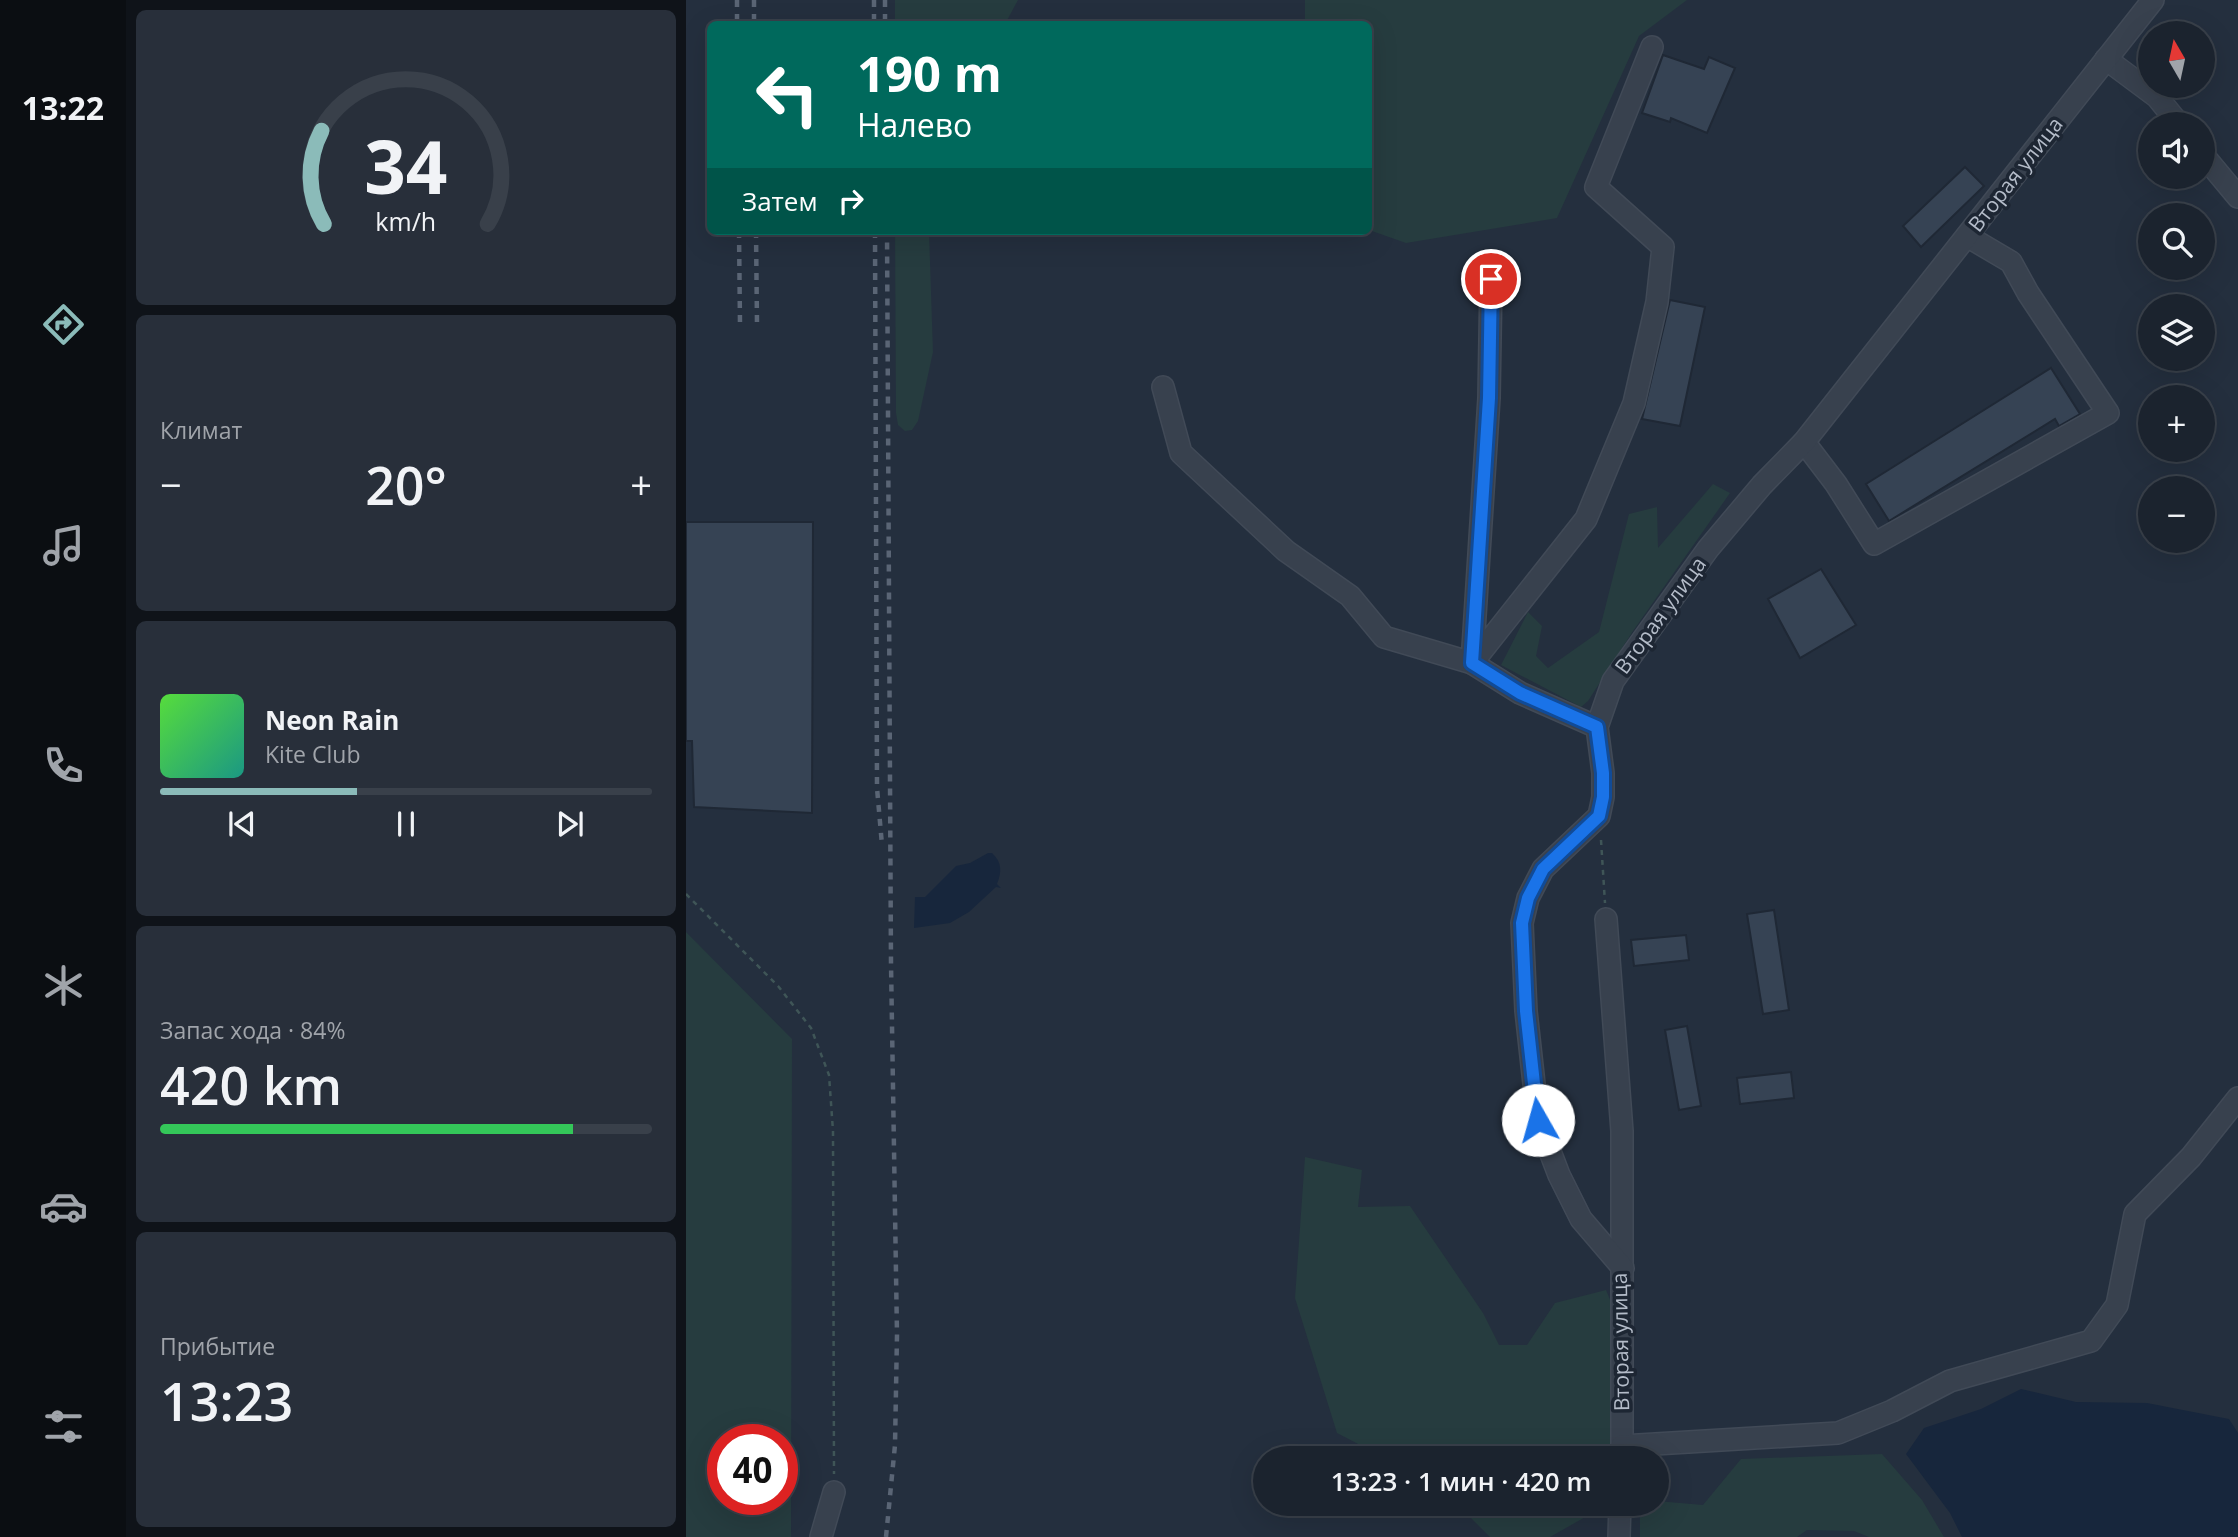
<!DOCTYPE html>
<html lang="ru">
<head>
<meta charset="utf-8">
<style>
  :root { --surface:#1b232e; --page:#282f3a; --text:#f1f3f6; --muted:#a0a4aa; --line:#39404a; --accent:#8bbbb9 }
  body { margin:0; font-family:"Open Sans",sans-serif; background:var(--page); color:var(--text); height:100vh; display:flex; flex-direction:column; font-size:26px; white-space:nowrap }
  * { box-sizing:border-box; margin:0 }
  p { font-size:23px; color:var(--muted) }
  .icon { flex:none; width:38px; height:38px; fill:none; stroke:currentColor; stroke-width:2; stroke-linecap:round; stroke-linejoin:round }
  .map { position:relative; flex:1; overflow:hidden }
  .side { display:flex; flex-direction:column; gap:10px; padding:10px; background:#0f1319; width:560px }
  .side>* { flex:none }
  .top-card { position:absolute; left:21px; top:21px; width:665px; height:214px; border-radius:10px; box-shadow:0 7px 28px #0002,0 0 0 2px var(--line); background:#00695c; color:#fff; overflow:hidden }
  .needle { width:46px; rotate:351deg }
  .controls { position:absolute; left:1452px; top:21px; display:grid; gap:14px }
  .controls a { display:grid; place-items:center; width:77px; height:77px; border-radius:50%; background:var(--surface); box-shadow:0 7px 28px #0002,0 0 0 2px var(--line); font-size:35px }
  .speed { position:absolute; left:21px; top:1424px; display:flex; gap:14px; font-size:35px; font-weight:700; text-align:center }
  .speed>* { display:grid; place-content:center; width:91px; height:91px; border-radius:50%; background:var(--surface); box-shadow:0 7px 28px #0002,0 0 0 2px var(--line); line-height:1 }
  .speed .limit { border:10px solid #d22; background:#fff; color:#111 }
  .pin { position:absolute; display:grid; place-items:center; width:60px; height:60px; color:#fff; margin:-30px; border:4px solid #fff; border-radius:50%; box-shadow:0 2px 7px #0007 }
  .me { position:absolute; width:77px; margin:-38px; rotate:353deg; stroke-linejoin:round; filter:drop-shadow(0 0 5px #0008) }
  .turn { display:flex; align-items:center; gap:24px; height:147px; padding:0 35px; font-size:32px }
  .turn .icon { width:91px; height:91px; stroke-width:2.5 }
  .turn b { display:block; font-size:49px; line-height:60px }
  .then { display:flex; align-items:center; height:66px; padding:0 35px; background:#0003; gap:14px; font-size:26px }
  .big { font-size:52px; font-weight:600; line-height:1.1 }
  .side .tile { flex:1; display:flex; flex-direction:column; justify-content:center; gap:10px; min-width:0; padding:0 24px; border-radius:10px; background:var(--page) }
  .side .dial { align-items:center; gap:0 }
  .dial svg { height:182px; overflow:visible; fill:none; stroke:var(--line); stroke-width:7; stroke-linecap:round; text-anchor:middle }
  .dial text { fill:var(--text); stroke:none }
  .song { display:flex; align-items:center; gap:21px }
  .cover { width:84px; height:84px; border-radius:10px; background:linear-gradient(135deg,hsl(110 70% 55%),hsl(170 70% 35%)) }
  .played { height:7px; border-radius:4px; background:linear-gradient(90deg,var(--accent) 40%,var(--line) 40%) }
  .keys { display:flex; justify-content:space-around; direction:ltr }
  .heat { display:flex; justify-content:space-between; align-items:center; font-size:38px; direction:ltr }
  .charge { height:10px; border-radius:5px; background:linear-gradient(90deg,#34c759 84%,var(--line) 0) }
  .trip { position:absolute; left:567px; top:1446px; width:416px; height:70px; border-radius:35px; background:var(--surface); box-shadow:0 7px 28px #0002,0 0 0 2px var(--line); font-weight:600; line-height:70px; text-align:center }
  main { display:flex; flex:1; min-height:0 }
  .tab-bar { display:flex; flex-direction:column; width:126px; justify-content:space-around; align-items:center; background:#0b0e12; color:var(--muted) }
  .tab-bar .icon { width:49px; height:49px }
  .tab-bar .on { color:var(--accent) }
  .tab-bar b { font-size:32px; color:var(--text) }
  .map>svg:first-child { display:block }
  .green { fill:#263c3f; fill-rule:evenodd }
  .water { fill:#17263c }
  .building { fill:#364354; stroke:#1f2835; stroke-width:2 }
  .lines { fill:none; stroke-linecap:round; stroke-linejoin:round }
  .minor-casing { stroke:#414a57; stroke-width:24 }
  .path { stroke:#3f5557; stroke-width:2.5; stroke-dasharray:5 5; stroke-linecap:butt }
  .minor { stroke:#38414e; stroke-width:21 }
  .rail { stroke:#5a6575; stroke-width:4.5; stroke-dasharray:7 7; stroke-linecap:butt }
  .route-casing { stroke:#114b97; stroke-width:18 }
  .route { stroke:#1a73e8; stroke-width:12 }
  .labels { text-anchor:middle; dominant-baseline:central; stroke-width:7; stroke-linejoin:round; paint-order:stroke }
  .street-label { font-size:21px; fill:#b4bcc9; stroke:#1d2633 }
</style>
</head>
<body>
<main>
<nav class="tab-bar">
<b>13:22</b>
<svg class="icon on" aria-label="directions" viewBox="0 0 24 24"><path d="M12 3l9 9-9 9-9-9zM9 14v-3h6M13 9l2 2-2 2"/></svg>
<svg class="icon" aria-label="music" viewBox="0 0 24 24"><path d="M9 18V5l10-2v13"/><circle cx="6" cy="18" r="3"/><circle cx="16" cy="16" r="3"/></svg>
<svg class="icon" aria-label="phone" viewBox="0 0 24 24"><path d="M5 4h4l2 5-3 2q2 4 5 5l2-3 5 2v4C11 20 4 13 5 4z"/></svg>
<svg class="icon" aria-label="climate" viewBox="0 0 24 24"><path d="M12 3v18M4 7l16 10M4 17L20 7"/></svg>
<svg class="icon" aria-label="car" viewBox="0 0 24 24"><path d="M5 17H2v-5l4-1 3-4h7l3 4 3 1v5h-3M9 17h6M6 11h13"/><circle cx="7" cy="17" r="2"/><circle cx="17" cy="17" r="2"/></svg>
<svg class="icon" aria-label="filters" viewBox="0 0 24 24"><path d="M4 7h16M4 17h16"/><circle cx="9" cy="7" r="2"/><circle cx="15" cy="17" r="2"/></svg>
</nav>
<section class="side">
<div class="tile dial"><svg viewBox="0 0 100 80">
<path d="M14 69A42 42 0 1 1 86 69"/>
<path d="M14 69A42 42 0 0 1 13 28" stroke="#8bbbb9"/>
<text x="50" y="56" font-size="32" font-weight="700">34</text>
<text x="50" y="72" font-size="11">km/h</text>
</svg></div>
<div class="tile"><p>Климат</p>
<div class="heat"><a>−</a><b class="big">20°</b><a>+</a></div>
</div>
<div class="tile">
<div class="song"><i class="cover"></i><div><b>Neon Rain</b><p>Kite Club</p></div></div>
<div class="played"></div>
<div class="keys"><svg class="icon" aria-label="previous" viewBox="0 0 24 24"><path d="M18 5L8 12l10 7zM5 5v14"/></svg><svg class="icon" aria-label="pause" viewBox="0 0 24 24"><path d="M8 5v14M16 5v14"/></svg><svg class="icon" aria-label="next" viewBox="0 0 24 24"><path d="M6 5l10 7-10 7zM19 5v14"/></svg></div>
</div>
<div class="tile"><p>Запас хода · 84%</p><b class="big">420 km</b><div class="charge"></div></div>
<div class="tile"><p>Прибытие</p><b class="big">13:23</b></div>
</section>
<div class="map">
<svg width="1552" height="1537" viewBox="0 0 1552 1537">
  <rect width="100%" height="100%" fill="#242f3e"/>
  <g class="green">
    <path d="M209 0H332L319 24H209Z"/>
    <path d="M619 0H1001L953 36 871 218 720 243 683 230 682 24H619Z"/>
    <path d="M209 231H243L247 352 232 421 226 430 219 431 212 425 210 413Z"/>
    <path d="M1027 484 1044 493 947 631 902 701 895 707 815 665 842 612 856 626 850 656 862 668 913 632 943 514 971 507 972 548Z"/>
    <path d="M0 932 106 1039 105 1537H0ZM37 1440H96V1500H37Z"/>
    <path d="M619 1157 676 1170 672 1207 724 1206 797 1313 813 1345H841L869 1303 920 1290 930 1314 928 1458H699L651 1433 609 1298Z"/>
    <path d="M1196 1454 1236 1500 1258 1537H1183L1168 1531 1121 1530 1111 1537H954V1503L971 1501 1017 1505 1055 1459Z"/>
    <path d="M770 1503H924L864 1537H804Z"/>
  </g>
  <g class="water">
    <path d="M302 853H306C316 862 316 872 311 884L315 888 310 887 283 912 264 923 228 928 229 897H239L270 866 284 863Z"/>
    <path d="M1335 1389 1390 1402 1461 1403 1543 1419 1552 1433V1537H1276L1264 1513 1220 1454 1238 1428 1295 1409Z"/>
  </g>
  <g class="building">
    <path d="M977 55 1018 69 1023 57 1049 68 1021 133 985 118 984 122 956 113Z"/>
    <path d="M1279 167 1298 186 1235 247 1217 226Z"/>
    <path d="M984 300 1019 307 994 426 956 419Z"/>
    <path d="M1365 368 1394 414 1373 426 1369 419 1203 521 1180 484Z"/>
    <path d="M0 522H127L126 813 8 807 6 741H0Z"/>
    <path d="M1135 569 1170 625 1114 658 1082 599Z"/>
    <path d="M1088 910 1103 1010 1077 1014 1061 914Z"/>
    <path d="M1000 935 1003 960 948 966 945 940Z"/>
    <path d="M1001 1026 1015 1106 993 1110 979 1030Z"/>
    <path d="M1105 1072 1108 1098 1054 1104 1051 1078Z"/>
  </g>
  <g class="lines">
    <defs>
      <g id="minor">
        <path d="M1420 59 1471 97 1493 124"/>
        <path d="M1517 155 1552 197"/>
        <path d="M805 279 803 398 786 663 900 519 948 403 971 302 977 247 910 187 966 47"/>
        <path d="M477 387 495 453 600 551 664 596 698 637 786 663 834 693 911 727"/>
        <path d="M1118 442 1150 484 1188 544 1422 413 1342 293 1325 262 1281 236"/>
        <path d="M920 919 936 1131V1458"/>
        <path d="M937 1268 895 1219 873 1175 852 1120 840 1011 836 923 842 898 857 869 913 816 917 797V773L911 727 927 681 1022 549 1076 485 1118 442 1467 0"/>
        <path d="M936 1446 1152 1433 1206 1411 1264 1381 1405 1341 1431 1305 1449 1214 1505 1157 1552 1098"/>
        <path d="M135 1537 148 1492"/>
        <path d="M933 1537 934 1503"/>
      </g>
    </defs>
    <use href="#minor" class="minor-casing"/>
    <g class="path">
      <path d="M915 840 919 903"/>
      <path d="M0 894 92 986 125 1028 143 1075 147 1131 148 1474"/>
    </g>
    <use href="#minor" class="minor"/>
    <g class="rail">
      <path d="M51 0V24"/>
      <path d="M68 0V24"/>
      <path d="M188 0V24"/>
      <path d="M199 0V24"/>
      <path d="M53 231 54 324"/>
      <path d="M70 231 71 324"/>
      <path d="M189 231 191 788 196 845"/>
      <path d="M200 1537 209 1445 211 1335 205 963 201 231"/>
    </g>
  </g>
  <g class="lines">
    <defs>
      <path id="route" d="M805 279 803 398 786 663 834 693 911 727 917 773V797L913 816 857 869 842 898 836 923 840 1011 852 1120"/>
    </defs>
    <use href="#route" class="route-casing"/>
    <use href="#route" class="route"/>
  </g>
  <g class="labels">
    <g class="street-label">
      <text transform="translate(1329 174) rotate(-52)">Вторая улица</text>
      <text transform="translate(974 615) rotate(-54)">Вторая улица</text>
      <text transform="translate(934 1342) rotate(-91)">Вторая улица</text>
    </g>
  </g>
</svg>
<div class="controls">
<a><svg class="needle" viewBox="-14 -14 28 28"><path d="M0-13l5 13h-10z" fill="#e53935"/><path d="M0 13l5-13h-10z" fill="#a0a4aa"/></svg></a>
<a><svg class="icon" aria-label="sound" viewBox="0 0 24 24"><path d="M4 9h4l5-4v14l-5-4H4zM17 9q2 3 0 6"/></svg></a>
<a><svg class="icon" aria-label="search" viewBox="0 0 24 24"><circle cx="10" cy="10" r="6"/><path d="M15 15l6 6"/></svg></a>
<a><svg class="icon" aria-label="layers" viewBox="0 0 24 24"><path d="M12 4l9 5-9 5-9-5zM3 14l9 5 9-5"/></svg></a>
<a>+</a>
<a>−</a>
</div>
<div class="speed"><div class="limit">40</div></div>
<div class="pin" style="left:805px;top:279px;background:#d93025"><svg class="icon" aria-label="arrive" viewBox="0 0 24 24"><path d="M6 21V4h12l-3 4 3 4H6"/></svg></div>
<svg class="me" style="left:852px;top:1120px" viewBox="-20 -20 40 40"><circle r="19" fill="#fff"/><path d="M0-13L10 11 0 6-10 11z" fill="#1a73e8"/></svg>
<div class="trip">13:23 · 1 мин · 420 m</div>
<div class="top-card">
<div class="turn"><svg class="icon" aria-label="left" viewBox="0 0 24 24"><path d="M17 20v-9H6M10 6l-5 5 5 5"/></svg><div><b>190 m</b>Налево</div></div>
<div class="then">Затем<svg class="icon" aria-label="right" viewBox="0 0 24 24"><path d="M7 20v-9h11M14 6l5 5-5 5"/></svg></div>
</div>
</div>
</main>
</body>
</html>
